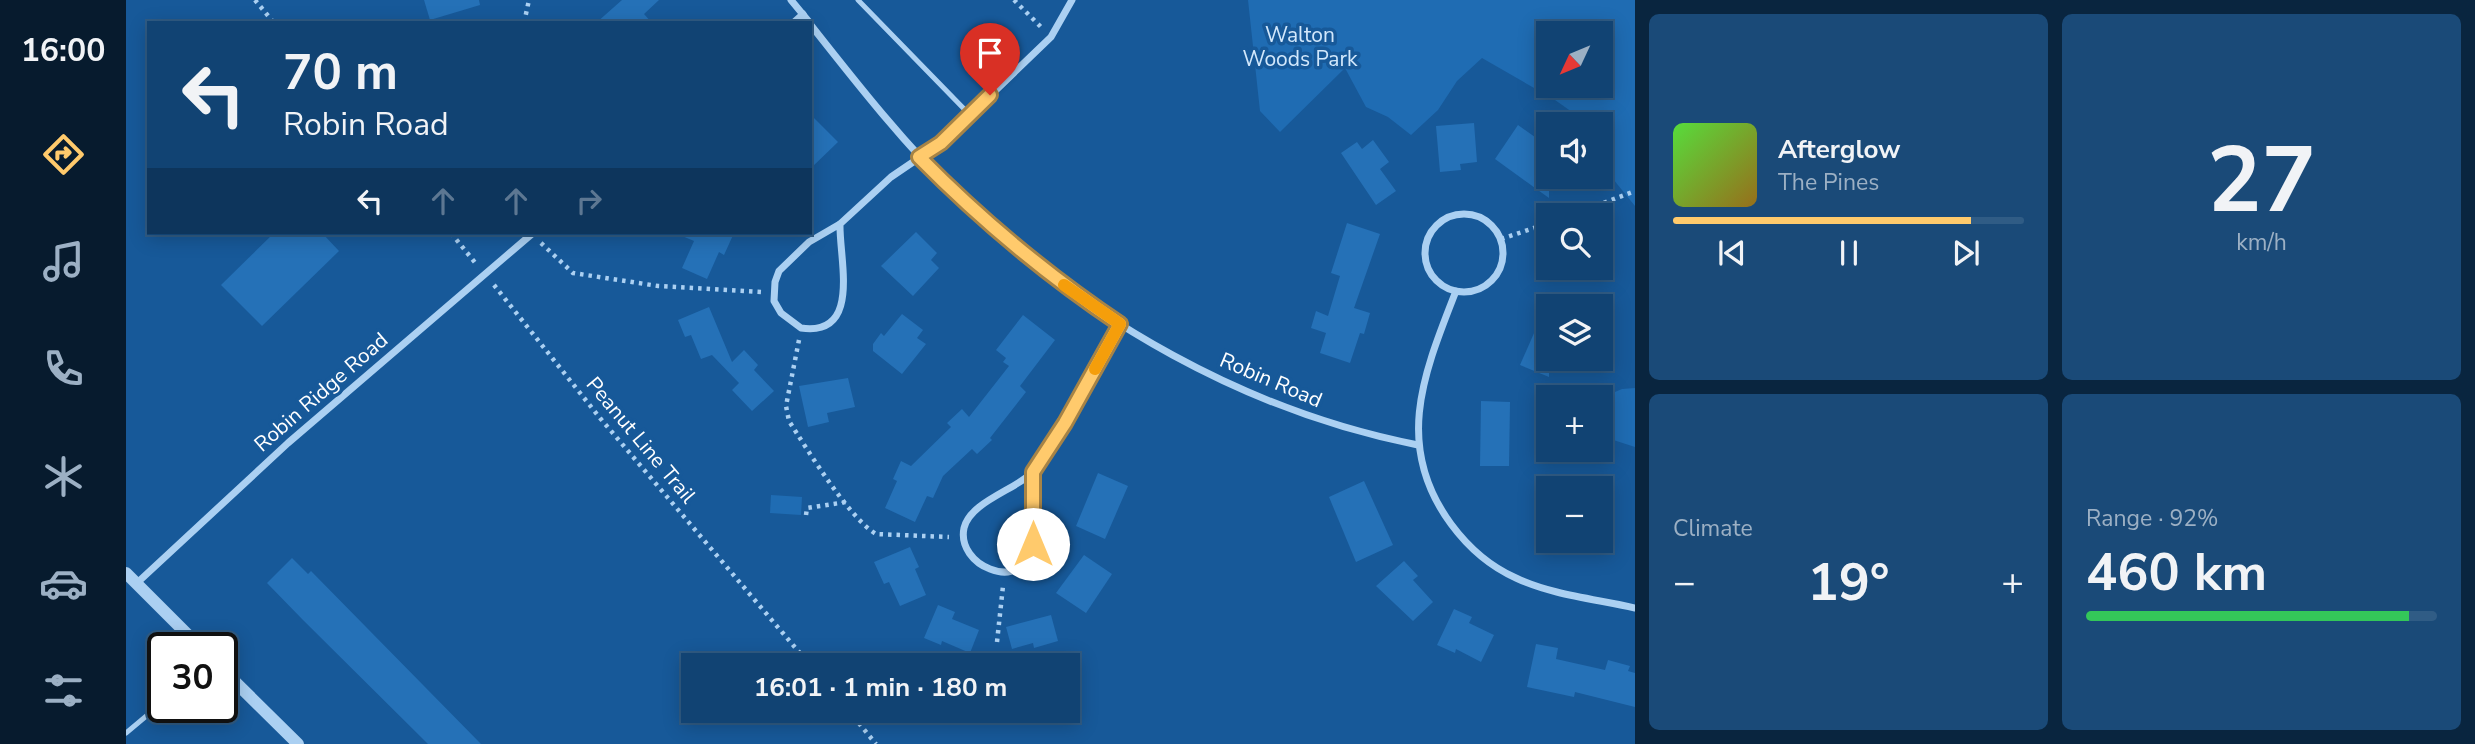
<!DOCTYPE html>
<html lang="en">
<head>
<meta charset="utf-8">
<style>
  :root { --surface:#114373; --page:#1a4a78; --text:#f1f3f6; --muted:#9cb0c4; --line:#305c85; --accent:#ffca6c }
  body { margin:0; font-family:"Nunito Sans",sans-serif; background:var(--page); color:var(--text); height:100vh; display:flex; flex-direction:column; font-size:26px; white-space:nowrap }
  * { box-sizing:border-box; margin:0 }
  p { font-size:23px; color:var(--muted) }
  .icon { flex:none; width:38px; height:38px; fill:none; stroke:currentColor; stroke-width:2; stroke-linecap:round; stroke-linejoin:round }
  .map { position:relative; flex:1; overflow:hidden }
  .drawer { display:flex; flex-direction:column; gap:14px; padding:14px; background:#09253f; width:840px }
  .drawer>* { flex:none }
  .guide { position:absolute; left:21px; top:21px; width:665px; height:214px; border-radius:0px; box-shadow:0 4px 18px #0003,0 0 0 2px var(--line); background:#114373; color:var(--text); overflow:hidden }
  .needle { width:46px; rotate:226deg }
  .tools { position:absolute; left:1410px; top:21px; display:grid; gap:14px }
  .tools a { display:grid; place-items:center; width:77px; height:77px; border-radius:0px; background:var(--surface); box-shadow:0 4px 18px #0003,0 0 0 2px var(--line); font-size:35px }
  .speed { position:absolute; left:21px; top:632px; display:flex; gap:14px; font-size:35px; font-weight:700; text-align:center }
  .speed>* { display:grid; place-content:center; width:91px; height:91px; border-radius:50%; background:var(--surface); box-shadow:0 4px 18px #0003,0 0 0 2px var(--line); line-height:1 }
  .speed .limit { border:4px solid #111; border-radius:10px; background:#fff; color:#111 }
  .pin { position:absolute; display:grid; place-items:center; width:60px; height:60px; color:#fff; margin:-72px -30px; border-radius:50% 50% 50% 0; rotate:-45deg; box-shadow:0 0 7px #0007 }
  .pin .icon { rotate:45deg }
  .me { position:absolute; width:77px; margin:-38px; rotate:0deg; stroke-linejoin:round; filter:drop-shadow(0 0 5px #0008) }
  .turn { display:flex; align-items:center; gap:24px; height:147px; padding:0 21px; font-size:32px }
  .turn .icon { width:91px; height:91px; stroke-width:2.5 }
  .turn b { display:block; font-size:49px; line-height:60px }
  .lanes { display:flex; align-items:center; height:66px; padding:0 21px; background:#0003; justify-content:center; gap:35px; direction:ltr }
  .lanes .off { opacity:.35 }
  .big { font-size:52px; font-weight:700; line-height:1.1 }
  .drawer .tile { flex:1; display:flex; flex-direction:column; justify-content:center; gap:10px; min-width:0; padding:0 24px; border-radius:10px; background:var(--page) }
  .drawer .dial { align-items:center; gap:0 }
  .dial b { font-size:91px; line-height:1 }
  .song { display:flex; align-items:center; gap:21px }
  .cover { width:84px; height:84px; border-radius:10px; background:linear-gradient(135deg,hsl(110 70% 55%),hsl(40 70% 35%)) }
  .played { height:7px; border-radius:4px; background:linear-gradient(90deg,var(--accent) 85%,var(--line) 85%) }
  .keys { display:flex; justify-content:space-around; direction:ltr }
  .heat { display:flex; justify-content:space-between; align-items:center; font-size:38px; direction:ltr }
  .charge { height:10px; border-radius:5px; background:linear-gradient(90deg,#34c759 92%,var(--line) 0) }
  .drawer .tiles { flex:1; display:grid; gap:14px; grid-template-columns:repeat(2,1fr) }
  .trip { position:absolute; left:555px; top:653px; width:399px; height:70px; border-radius:0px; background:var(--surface); box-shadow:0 4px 18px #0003,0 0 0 2px var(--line); font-weight:700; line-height:70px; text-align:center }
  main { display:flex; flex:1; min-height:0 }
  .tabs { display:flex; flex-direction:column; width:126px; justify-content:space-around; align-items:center; background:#071b2e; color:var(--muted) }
  .tabs .icon { width:49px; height:49px }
  .tabs .current { color:var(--accent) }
  .tabs b { font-size:32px; color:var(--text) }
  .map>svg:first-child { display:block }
  .green { fill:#1f6cb3; fill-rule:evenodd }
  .building { fill:#2571b7 }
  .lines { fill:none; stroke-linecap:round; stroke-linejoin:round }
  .path { stroke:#abd0f2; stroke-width:4.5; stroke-dasharray:3.5 5; stroke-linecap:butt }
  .service { stroke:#abd0f2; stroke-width:5 }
  .minor { stroke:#abd0f2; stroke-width:7 }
  .tertiary { stroke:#abd0f2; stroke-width:12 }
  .route-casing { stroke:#a68346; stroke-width:18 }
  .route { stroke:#ffca6c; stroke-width:12 }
  .slow { stroke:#f59e0b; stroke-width:12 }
  .labels { text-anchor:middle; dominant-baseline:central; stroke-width:7; stroke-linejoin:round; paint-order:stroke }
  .park-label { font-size:21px; fill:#d2e8fc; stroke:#175999 }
  .street-label { font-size:21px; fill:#fff; stroke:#175999 }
</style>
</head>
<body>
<main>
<nav class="tabs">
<b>16:00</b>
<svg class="icon current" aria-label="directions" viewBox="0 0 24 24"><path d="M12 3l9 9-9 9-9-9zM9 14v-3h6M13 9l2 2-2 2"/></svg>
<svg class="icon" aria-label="music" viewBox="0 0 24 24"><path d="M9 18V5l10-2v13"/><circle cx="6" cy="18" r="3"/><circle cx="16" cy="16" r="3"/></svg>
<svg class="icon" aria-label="phone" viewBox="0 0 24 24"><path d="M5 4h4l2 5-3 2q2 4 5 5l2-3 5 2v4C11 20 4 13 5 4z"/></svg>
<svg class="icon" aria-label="climate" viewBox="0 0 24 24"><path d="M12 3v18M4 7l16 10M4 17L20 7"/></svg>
<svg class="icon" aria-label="car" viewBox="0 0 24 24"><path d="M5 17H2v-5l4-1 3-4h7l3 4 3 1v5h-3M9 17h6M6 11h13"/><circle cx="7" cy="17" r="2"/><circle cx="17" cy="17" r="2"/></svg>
<svg class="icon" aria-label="filters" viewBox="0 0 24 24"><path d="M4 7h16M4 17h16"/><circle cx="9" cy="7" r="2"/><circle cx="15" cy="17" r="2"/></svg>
</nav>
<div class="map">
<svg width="1509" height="744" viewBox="0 0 1509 744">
  <rect width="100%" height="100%" fill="#175999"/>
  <g class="green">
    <path d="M1122 0H1509V206L1487 179 1479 140 1475 136V124H1463L1429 100 1356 58 1331 81 1312 110 1285 135 1262 117 1240 107 1219 68 1154 132 1134 111ZM1423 33H1475V86H1423Z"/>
    <path d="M1509 388V447L1475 436V398L1496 389Z"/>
    <path d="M645 495 676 497 675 515 644 513Z"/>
  </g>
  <g class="building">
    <path d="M298 0H353L354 5 304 20Z"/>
    <path d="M496 0H533L518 14 526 23H470Z"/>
    <path d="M684 114 712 142 684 169Z"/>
    <path d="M1348 123 1351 162 1334 164 1335 170 1314 172 1310 126Z"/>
    <path d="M1392 125 1423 147V198L1369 159Z"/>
    <path d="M1247 140 1263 162 1254 169 1270 191 1250 205 1215 153 1231 142 1236 149Z"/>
    <path d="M1221 223 1254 234 1228 308 1244 313 1238 334 1234 333 1224 363 1194 353 1200 333 1185 328 1190 311 1202 316 1214 276 1205 273Z"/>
    <path d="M790 232 811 253 805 260 813 268 787 296 755 266Z"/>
    <path d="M148 233H196L213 251 136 326 95 285Z"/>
    <path d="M549 233H608L598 255 593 252 581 279 556 268 568 241Z"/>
    <path d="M1423 299V377L1394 365Z"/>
    <path d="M583 307 606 362 618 350 632 365 628 370 648 391 626 411 606 390 613 383 586 355 575 359 565 335 559 337 552 320Z"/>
    <path d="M776 314 797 330 791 338 800 344 776 374 747 351V344L755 333 758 336Z"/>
    <path d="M897 315 929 340 894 386 900 392 864 438 866 440 851 454 846 449 817 476 807 498 801 496 789 522 759 508 771 481 767 479 775 461 785 466 825 427 821 423 836 409 843 417 883 366 877 362 880 358 870 350Z"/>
    <path d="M722 378 729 407 701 413 703 422 682 427 673 386Z"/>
    <path d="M1355 401 1384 402 1383 466H1354Z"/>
    <path d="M972 473 1002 486 979 539 950 526Z"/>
    <path d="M1238 481 1267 545 1230 562 1203 497Z"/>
    <path d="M784 547 793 567 789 569 800 595 774 606 763 582 758 584 748 562Z"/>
    <path d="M958 555 986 574 960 613 930 593Z"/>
    <path d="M166 558 182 574 185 571 355 744H302L177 620 141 583Z"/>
    <path d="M1278 561 1292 576 1287 580 1307 602 1287 621 1250 586Z"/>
    <path d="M812 605 829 612 826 619 853 630 844 653 816 641 815 645 798 638Z"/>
    <path d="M1328 609 1346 617 1343 623 1368 635 1355 662 1330 649 1329 653 1311 645Z"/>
    <path d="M925 615 932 641 908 648 907 643 886 649 880 627Z"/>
    <path d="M1410 644 1432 648 1430 659 1479 670 1482 660 1504 666 1502 671 1509 673V707L1449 692 1448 697 1401 687Z"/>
  </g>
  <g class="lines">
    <g class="path">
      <path d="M129 0 148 23"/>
      <path d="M888 0 915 27"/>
      <path d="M398 23 403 0"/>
      <path d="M1446 215 1509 191"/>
      <path d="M325 233 351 265"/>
      <path d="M1375 239 1423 223"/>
      <path d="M415 243 447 273 532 286 635 292"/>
      <path d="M368 285 474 418 684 665"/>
      <path d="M673 340 660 406 663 421C681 449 723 518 750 534L823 537"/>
      <path d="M680 515 681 508 720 502"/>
      <path d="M871 642 877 586"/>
      <path d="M722 710 750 744"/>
    </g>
    <g class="service">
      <path d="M732 0 844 115"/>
      <path d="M0 733 37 702"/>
    </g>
    <g class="minor">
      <path d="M665 0 684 23"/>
      <path d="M667 23 677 14"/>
      <path d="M684 24C732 85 780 146 836 200 960 320 1122 412 1292 445"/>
      <circle cx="1338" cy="253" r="39"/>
      <path d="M714 224C713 259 736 337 675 328L655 313 648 301 649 282 653 271 683 242 714 224 765 177 815 143 925 37 946 0"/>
      <path d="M1330 291C1298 373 1267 445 1325 524 1342 547 1363 566 1390 578 1426 595 1470 599 1509 608"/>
      <path d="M907 472C907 499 918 590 864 569 848 563 834 547 838 528 844 502 889 490 907 472 914 464 919 453 925 445 950 406 972 364 994 324"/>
      <path d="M11 583 162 443 407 233"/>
    </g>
    <g class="tertiary">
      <path d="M0 573 75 648"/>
      <path d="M96 669 172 744"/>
    </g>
  </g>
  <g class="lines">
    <defs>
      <path id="route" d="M864 95 815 143 793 157C855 220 921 275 994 324L939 423 907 472V544"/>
    </defs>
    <use href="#route" class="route-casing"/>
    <use href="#route" class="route"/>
    <path class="slow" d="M938 285 994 324 969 369"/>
  </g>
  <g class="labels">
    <g class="park-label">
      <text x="1174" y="35">Walton<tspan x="1174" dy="24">Woods Park</tspan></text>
    </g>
    <g class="street-label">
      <text transform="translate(1145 380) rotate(23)">Robin Road</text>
      <text transform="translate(195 392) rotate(-41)">Robin Ridge Road</text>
      <text transform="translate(515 440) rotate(50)">Peanut Line Trail</text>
    </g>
  </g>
</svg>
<div class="tools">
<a><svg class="needle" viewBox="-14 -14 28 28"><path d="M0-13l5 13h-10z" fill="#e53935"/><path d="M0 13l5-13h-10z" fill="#9cb0c4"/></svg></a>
<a><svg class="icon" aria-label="sound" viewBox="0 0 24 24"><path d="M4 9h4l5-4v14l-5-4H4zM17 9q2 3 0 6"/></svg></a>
<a><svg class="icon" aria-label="search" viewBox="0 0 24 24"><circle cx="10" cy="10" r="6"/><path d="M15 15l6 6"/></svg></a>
<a><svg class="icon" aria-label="layers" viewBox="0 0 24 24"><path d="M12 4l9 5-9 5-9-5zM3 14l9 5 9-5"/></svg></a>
<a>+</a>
<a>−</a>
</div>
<div class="speed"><div class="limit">30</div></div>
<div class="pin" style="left:864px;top:95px;background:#d93025"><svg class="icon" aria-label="arrive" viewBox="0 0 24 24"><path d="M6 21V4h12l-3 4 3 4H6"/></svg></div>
<svg class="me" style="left:907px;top:544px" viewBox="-20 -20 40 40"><circle r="19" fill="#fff"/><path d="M0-13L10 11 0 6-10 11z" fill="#ffca6c"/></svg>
<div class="trip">16:01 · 1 min · 180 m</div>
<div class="guide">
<div class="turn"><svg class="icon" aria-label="left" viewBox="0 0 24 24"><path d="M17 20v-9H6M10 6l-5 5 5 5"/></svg><div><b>70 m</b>Robin Road</div></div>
<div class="lanes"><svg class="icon" aria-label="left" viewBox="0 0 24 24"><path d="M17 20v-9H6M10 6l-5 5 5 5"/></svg><svg class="icon off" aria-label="ahead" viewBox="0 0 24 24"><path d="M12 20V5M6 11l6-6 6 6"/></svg><svg class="icon off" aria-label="ahead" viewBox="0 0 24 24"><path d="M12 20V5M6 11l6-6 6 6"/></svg><svg class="icon off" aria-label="right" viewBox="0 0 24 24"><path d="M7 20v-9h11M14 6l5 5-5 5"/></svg></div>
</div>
</div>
<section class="drawer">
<div class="tiles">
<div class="tile">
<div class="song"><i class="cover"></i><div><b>Afterglow</b><p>The Pines</p></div></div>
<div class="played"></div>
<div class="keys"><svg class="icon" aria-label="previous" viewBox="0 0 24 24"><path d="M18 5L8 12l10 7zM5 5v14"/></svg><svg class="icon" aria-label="pause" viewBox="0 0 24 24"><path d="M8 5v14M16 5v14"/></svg><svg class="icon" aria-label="next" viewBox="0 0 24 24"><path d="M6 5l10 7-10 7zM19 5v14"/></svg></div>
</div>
<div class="tile dial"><b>27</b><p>km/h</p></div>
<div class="tile"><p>Climate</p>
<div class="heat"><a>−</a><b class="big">19°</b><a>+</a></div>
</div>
<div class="tile"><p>Range · 92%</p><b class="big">460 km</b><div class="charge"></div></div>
</div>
</section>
</main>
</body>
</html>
